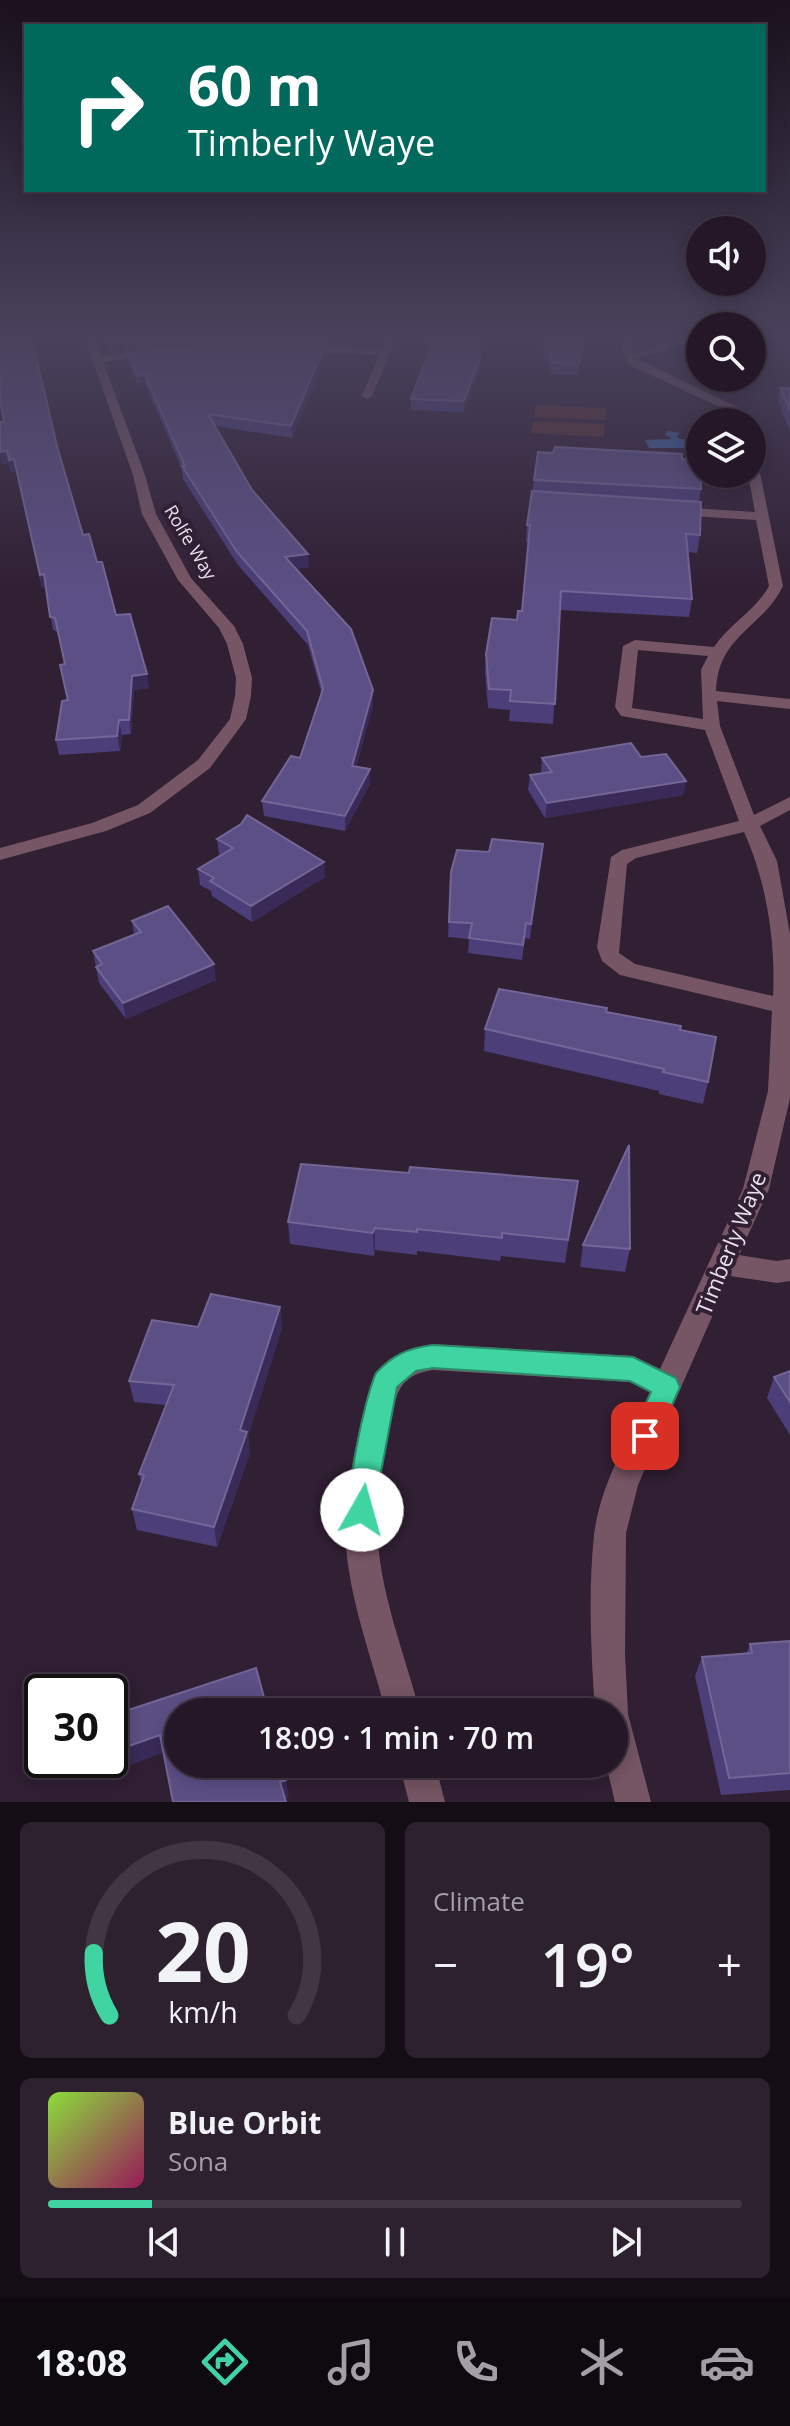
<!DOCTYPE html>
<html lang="en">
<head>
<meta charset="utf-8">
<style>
  :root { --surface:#251727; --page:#2d202f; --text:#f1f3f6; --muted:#a39fa7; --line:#423644; --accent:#40d4a2 }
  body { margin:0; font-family:"Open Sans",sans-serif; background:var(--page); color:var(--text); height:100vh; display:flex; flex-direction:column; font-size:30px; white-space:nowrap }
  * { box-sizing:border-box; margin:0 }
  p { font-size:26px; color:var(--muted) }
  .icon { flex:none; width:44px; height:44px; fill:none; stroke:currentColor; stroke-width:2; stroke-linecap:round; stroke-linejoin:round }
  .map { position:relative; height:1802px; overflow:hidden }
  .details { display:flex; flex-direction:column; gap:20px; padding:20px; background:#140d15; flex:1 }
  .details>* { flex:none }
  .banner { position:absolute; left:24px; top:24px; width:742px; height:168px; border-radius:0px; box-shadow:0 4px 20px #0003,0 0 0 2px var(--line); background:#00695c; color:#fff; overflow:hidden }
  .controls { position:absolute; left:686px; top:216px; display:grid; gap:16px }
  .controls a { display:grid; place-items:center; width:80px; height:80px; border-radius:50%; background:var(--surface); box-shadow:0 4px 20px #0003,0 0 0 2px var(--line); font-size:40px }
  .speed { position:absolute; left:24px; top:1674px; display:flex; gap:16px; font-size:40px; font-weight:700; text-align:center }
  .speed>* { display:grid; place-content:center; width:104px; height:104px; border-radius:50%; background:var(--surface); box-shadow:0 4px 20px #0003,0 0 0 2px var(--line); line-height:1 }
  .speed .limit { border:4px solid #111; border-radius:12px; background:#fff; color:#111 }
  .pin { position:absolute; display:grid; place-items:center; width:68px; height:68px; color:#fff; margin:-34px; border-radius:16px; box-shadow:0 4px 12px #0006 }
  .me { position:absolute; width:88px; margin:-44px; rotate:7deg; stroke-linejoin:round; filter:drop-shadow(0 0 6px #0008) }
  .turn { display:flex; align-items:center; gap:28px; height:168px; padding:0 32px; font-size:36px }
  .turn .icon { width:104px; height:104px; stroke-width:2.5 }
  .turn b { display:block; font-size:56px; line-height:68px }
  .big { font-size:60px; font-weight:600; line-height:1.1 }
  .details .card { flex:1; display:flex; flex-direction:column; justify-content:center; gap:12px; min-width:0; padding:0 28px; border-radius:12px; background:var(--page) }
  .details .dial { align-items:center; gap:0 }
  .dial svg { height:208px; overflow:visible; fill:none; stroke:var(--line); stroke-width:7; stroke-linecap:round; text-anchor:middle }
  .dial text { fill:var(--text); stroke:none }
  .song { display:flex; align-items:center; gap:24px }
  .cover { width:96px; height:96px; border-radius:12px; background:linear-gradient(135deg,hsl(90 70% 55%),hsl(330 70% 35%)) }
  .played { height:8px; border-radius:4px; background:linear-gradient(90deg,var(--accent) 15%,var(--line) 15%) }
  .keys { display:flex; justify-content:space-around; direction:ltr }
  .heat { display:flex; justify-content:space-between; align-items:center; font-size:44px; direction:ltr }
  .details .tiles { flex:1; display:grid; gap:20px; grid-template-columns:1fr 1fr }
  .card:last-child { grid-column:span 2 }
  .trip { position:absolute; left:164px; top:1698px; width:464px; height:80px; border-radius:40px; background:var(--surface); box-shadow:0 4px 20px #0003,0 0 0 2px var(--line); font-weight:600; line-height:80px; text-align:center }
  .tabs { display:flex; height:128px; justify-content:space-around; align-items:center; background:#0f0910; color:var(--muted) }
  .tabs .icon { width:56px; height:56px }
  .tabs .selected { color:var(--accent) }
  .tabs b { font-size:36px; color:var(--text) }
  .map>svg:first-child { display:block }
  .green { fill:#5a302e }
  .water { fill:#3b609a }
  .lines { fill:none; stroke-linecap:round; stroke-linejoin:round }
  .minor { fill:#765664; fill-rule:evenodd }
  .wall { fill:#4b3e79 }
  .shaded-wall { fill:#392a58 }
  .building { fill:#5c4f85; stroke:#736696; stroke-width:2 }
  .route { fill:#40d4a2; stroke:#2a8a69; stroke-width:2 }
  .labels { text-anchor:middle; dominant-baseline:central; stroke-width:8; stroke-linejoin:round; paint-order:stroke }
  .far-street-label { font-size:18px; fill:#ebdfed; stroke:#311f34 }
  .street-label { font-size:22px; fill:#ebdfed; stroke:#311f34 }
</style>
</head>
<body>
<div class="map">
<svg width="790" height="1802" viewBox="0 0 790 1802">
  <rect width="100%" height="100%" fill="#311f34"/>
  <g class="green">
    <path d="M536 405 606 408 605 420 534 417Z"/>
    <path d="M534 421 605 424 604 437 531 433Z"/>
  </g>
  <path class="water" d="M668 431 680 433 677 436 680 439 698 440 700 448H649L645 440 672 439 665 434Z"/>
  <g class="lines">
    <g class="minor">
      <path d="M85 339H95L101 356 153 351 158 354 103 362 145 475 156 514 191 578 234 626 243 644 252 678 251 696 246 719 210 768 150 813 106 831 0 860V848L92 823 138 805 198 760 230 719 235 696 236 678 227 644 219 628 178 580 142 514 133 475Z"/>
      <path d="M386 339H396L372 396 367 399 362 396 379 355 301 352 296 349 301 346 382 349Z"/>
      <path d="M619 339H629L634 354 684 339H699L637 359 739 408 749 422H737L731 412 631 366 625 358Z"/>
      <path d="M752 459 758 463 783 586C762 629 718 635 716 691L790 699V709L717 701 720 726 754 815 790 797V810L760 826 777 861 790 934V1098L769 1189 739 1255 777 1261 790 1259V1281L777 1283 730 1276 638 1485 626 1533 625 1655 628 1714 651 1802H615L606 1764H614V1712H595C591 1654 588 1592 594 1535 600 1485 629 1437 650 1392L630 1382 433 1370C394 1376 396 1399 389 1432 382 1463 376 1496 377 1528 379 1591 404 1652 420 1712H386C370 1652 345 1588 345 1525 346 1492 353 1460 360 1428 372 1376 374 1354 433 1344L633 1356 660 1369 743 1189 768 1091 772 1011 620 975 602 961 597 947 611 857 622 850 739 821 705 730 621 716 615 707 623 646 635 640 714 647C729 624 756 610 769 586L756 520 675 515 668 511 675 507 755 512 748 474H752ZM638 650 708 656 701 670 703 719 632 708ZM744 832C766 880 776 942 773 996L635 964 619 953 627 864 636 858Z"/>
      <path d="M399 1764H435L445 1802H409Z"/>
    </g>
  </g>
  <g class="wall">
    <path d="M109 339H351L350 340 333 339 331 345 265 343 125 352 122 345 118 352 109 353 108 343Z"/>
    <path d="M482 339 479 356 481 366 463 412 411 410V399L429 352V343Z"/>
    <path d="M541 339H585L578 375 550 374V362H543L544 351 547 341H541Z"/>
    <path d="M325 346 326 357 292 438 215 426 252 490 309 567 296 569 373 705 356 767 370 784 345 831 264 816 262 801 300 758 322 695 308 645 238 565 183 479 182 469 146 386 139 387 129 363 128 353Z"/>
    <path d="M780 388H790V431L778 402Z"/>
    <path d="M4 422 57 446 83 535 97 562 116 615 149 688 134 690 131 734 122 735 120 751 59 755 56 740 67 700 60 665 65 664 58 632 53 630 46 588H42L16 471 11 472 9 463 1 464Z"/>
    <path d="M682 459 701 489 699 502 700 535 697 553 688 552 692 599 689 617 560 610 553 724 509 721 510 710 488 708 485 673 486 654 517 620 522 611 528 543 526 542 527 525 534 480Z"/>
    <path d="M641 757 686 781 683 795 545 818 528 790 530 775 541 773 542 758Z"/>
    <path d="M217 839 325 877 252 922 212 896 211 891 200 885 198 869 221 856 219 854Z"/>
    <path d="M543 844 530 939 525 938 522 960 468 953 469 939 448 937 451 872 489 852Z"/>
    <path d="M132 921 216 980 126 1019 99 983 93 951 134 934Z"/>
    <path d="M606 1012 680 1030 708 1082 703 1104 659 1094V1091L484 1051 485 1029Z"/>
    <path d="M409 1173 578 1181 565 1263 501 1256 500 1261 417 1251V1255L375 1250 374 1256 290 1244 288 1222Z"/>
    <path d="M583 1245 630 1249 625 1272 580 1267Z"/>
    <path d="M280 1307 282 1328 248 1436 250 1453 217 1547 137 1530 132 1509 142 1483 139 1474 166 1405 134 1402 129 1381 198 1327Z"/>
    <path d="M790 1371V1435L767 1398 774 1377Z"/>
    <path d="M790 1641V1790L721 1795 695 1676 702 1657 746 1654 750 1644Z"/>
  </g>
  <g class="shaded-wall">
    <path d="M119 339H121L122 345 118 352 116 343Z"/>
    <path d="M325 346 326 357 292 438 291 426Z"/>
    <path d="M481 356V366L463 412 464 401Z"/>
    <path d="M145 375 146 386 139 387 138 376Z"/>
    <path d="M7 451 9 463 1 464 0 452Z"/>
    <path d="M14 459 16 471 11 472 9 460Z"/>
    <path d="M308 554 309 567 286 570 285 557Z"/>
    <path d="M44 574 47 588H42L40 575Z"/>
    <path d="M147 674 149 688 134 690 131 734 129 720 132 676Z"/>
    <path d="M373 690V705L352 781V766Z"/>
    <path d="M119 720 122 735 120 751 117 736Z"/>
    <path d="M370 769V784L345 831V816Z"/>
    <path d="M686 781 683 795 545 818 547 803Z"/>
    <path d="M543 844 542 859 530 939 531 924Z"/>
    <path d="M324 862 325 877 252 922 251 906Z"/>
    <path d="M214 964 216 980 126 1019 123 1003Z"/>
    <path d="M375 1228V1250L374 1256 373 1233Z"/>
    <path d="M280 1307 282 1328 248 1436 250 1453 217 1547 214 1527 240 1430Z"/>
    <path d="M160 1735 165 1752 118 1770 112 1752Z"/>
    <path d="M286 1780 289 1797 283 1799 280 1782Z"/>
  </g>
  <g class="building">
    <path d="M0 339H32L57 446 83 535 89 534 97 562H102L116 615 130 614 147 674 132 676 129 720H119L117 736 56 740 62 701 68 700 60 665 65 664 55 618 50 617 44 574 40 575 14 459 9 460 7 451 0 452V422H4L0 399Z"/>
    <path d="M109 339H119L116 343H108Z"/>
    <path d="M122 339H181L123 342Z"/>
    <path d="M431 339H480L477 355 481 356 464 401 411 399 432 343H429Z"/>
    <path d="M548 339H584L579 364 551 363V352L544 351Z"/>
    <path d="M264 344 325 346 291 426 208 414 252 490 308 554 285 557 351 629 373 690 352 766 370 769 345 816 262 801 291 756 300 758 323 689 307 631 237 552 182 466H185L145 375 138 376 128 353Z"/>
    <path d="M780 388H790V410Z"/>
    <path d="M555 447 682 454V459L700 461 701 489 534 480 538 452 553 453Z"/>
    <path d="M532 491 701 502 700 535 686 534 692 599 561 591 555 704 510 701 511 690 489 689 486 654 492 618 517 620 518 611H522L530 525H527Z"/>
    <path d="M631 743 641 757 666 754 686 781 547 803 530 775 552 772 542 758Z"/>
    <path d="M247 815 324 862 251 906 210 881 214 878 198 869 233 848 217 839 241 824Z"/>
    <path d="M492 839 543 844 531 924 526 923 523 945 469 938 472 923 449 922 451 872 457 850 489 852Z"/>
    <path d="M168 906 214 964 123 1003 96 967 102 964 93 951 141 932 132 921Z"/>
    <path d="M499 989 607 1008 606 1012 681 1026 680 1030 716 1037 708 1082 663 1072 664 1069 485 1029Z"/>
    <path d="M629 1145 630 1249 583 1245Z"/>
    <path d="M301 1164 409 1173 410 1167 578 1181 568 1240 502 1233V1238L417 1229V1232L375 1228 373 1233 288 1222Z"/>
    <path d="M211 1294 280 1307 240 1430 247 1432 214 1527 132 1509 144 1475 139 1474 174 1385 129 1381 152 1320 198 1327Z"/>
    <path d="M790 1371V1402L774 1377Z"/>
    <path d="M790 1641V1773L729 1778 702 1657 752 1653 750 1644Z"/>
    <path d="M256 1668 268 1712H178V1764H282L286 1780 280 1782 286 1802H173L160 1735 112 1752 110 1742V1716Z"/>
  </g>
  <linearGradient id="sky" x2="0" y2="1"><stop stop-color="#1b111d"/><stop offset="0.57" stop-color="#48425c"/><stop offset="1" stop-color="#48425c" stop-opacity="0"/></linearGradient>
  <rect width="790" height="591" fill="url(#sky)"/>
  <path class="route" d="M433 1345 633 1357 676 1378 680 1387 654 1445 645 1448 635 1445 631 1436 651 1392 630 1381 433 1368 416 1371 397 1387 372 1520 362 1524 352 1520C343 1498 365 1397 376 1373 393 1355 408 1348 433 1345Z"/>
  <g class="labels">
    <g class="far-street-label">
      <text transform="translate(191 542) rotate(59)">Rolfe Way</text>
    </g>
    <g class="street-label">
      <text transform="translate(730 1243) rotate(-68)">Timberly Waye</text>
    </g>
  </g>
</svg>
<div class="controls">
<a><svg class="icon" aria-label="sound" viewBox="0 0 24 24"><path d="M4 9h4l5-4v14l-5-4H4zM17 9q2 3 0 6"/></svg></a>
<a><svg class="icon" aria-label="search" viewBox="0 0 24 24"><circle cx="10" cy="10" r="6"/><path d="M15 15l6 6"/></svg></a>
<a><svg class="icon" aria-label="layers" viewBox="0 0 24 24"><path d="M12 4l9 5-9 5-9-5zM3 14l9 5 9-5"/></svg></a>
</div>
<div class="speed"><div class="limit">30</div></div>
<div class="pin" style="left:645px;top:1436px;background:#d93025"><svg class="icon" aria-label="arrive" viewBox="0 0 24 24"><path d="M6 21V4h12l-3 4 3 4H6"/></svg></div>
<svg class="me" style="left:362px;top:1510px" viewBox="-20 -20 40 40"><circle r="19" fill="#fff"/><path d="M0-13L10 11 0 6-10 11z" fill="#40d4a2"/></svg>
<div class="trip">18:09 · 1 min · 70 m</div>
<div class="banner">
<div class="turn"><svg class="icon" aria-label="right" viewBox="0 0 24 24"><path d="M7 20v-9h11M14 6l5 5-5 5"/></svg><div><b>60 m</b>Timberly Waye</div></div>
</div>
</div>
<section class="details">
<div class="tiles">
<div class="card dial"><svg viewBox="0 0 100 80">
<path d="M14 69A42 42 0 1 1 86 69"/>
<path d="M14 69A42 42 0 0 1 8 45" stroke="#40d4a2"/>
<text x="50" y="56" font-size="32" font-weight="700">20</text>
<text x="50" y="72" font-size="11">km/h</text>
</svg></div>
<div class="card"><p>Climate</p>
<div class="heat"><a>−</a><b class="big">19°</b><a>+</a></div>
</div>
<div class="card">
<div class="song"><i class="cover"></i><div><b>Blue Orbit</b><p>Sona</p></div></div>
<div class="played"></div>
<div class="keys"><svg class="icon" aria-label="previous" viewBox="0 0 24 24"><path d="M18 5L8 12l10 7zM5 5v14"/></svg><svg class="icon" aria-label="pause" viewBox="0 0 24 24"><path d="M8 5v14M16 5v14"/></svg><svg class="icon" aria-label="next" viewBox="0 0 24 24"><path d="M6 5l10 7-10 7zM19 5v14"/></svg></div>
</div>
</div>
</section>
<nav class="tabs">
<b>18:08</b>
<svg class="icon selected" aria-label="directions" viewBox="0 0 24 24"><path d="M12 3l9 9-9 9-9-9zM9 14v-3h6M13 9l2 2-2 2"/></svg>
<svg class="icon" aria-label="music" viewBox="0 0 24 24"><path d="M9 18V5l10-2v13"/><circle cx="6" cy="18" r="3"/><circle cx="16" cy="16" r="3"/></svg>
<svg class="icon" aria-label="phone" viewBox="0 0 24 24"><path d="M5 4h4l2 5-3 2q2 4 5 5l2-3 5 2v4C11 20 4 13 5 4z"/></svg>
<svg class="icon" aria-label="climate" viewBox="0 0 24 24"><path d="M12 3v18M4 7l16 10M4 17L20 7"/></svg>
<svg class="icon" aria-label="car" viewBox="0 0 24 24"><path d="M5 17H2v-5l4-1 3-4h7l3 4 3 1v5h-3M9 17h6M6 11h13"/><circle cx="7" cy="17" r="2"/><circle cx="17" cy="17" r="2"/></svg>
</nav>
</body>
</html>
